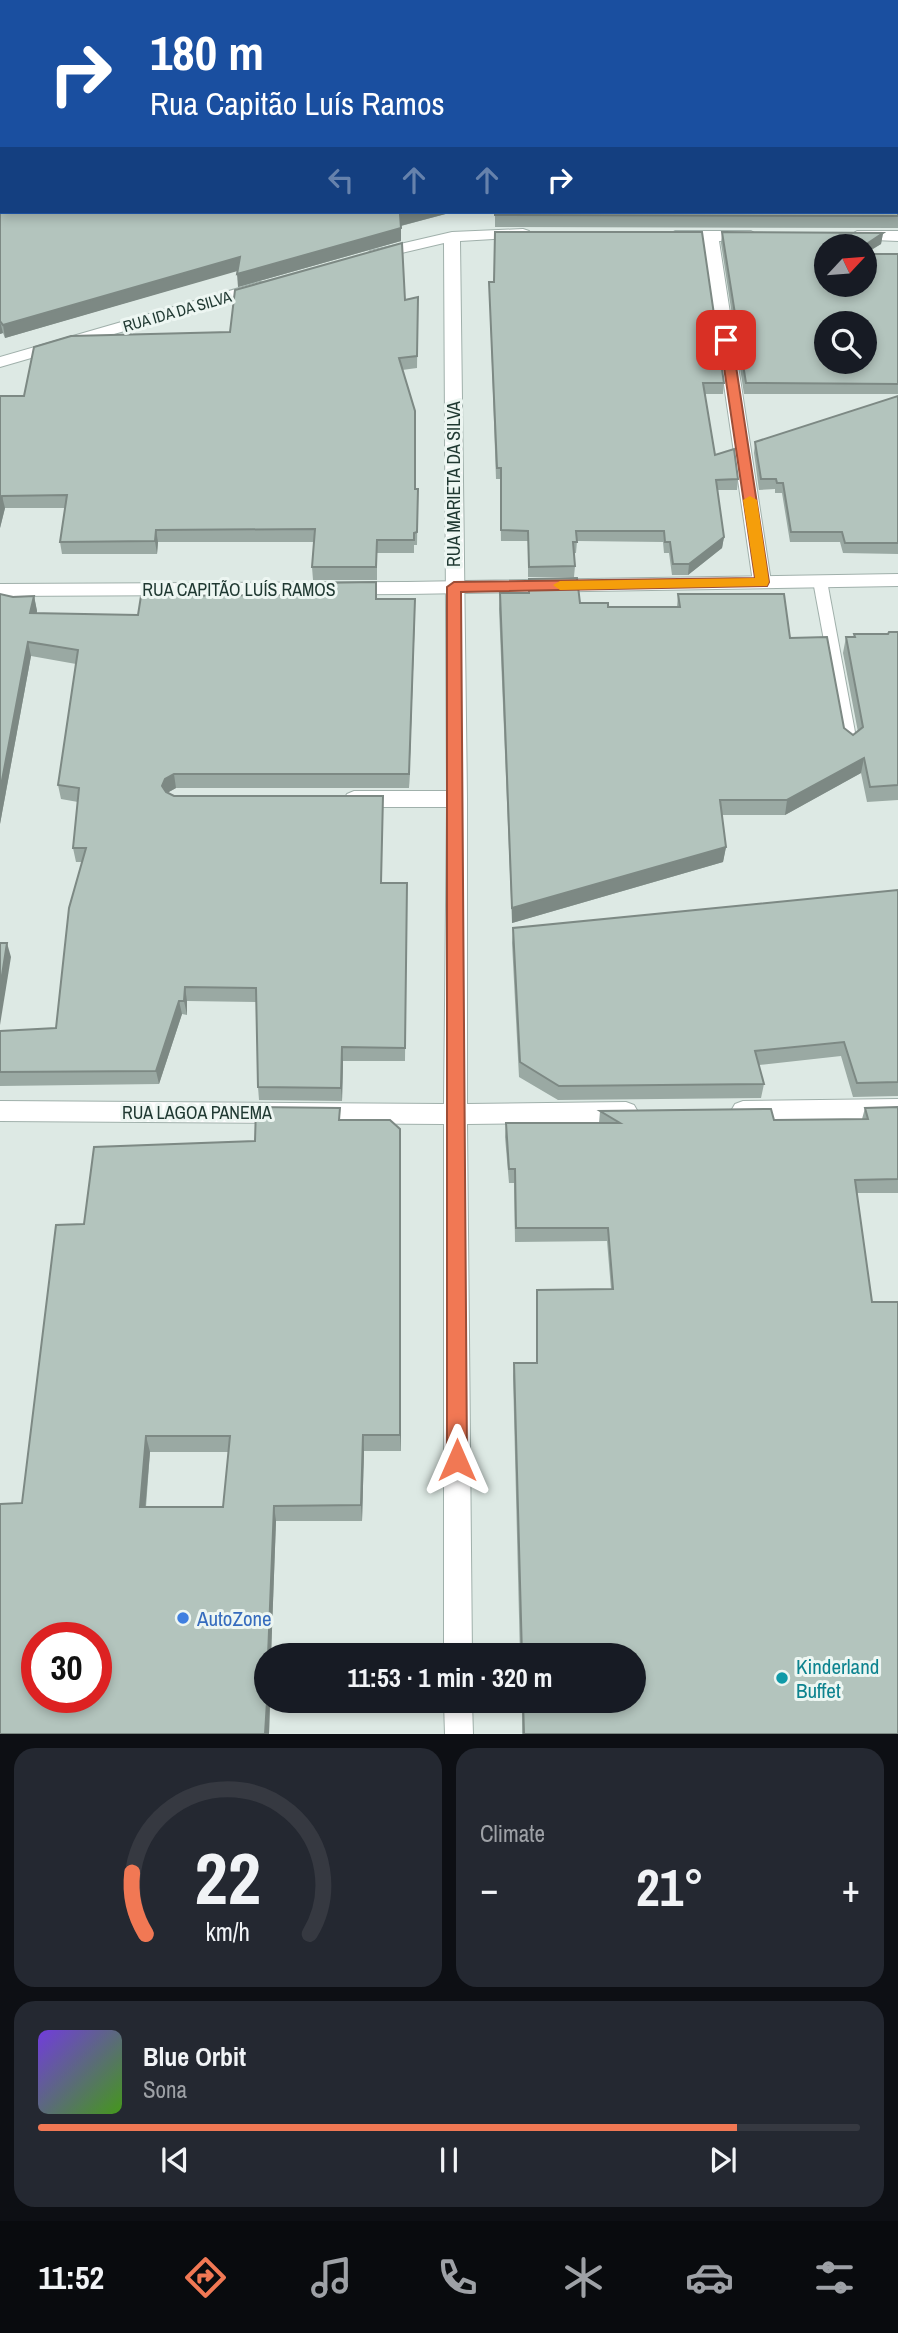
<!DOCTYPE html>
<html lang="en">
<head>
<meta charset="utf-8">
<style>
  :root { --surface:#171b24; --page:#242831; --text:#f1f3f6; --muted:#9ea1a6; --line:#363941; --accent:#f17854 }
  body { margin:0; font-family:"Archivo Narrow",sans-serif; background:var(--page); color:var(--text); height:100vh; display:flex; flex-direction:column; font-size:26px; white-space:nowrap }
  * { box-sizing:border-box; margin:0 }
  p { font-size:23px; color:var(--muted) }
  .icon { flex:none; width:38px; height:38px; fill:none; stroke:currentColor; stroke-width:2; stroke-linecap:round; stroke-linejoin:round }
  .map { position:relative; height:1734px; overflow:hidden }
  .drawer { display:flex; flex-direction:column; gap:14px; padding:14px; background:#0d0f14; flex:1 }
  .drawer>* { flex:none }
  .banner { position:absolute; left:0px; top:0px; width:900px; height:214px; box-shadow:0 4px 10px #0003; background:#1a4fa0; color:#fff; overflow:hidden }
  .needle { width:46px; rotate:64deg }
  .controls { position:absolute; left:814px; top:234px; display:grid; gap:14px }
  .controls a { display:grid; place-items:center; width:63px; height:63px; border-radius:50%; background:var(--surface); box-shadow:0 4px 10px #0003; font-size:35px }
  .speed { position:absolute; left:21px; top:1622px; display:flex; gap:14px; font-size:35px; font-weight:700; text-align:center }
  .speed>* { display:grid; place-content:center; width:91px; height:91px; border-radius:50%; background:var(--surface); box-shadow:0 4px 10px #0003; line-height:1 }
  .speed .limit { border:10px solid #d22; background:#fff; color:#111 }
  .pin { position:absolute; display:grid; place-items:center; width:60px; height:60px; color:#fff; margin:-30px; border-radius:14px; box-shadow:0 4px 10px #0006 }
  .me { position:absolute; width:77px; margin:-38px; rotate:0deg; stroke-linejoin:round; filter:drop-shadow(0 0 5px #0008) }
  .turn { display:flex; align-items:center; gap:24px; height:147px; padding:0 35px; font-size:32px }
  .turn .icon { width:91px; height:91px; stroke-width:2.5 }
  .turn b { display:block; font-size:49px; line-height:60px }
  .lanes { display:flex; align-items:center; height:66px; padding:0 35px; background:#0003; justify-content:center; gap:35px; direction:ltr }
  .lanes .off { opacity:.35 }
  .big { font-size:52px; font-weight:800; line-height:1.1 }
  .drawer .card { flex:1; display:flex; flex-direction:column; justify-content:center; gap:10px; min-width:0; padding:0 24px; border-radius:21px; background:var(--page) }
  .drawer .dial { align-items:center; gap:0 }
  .dial svg { height:182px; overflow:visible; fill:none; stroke:var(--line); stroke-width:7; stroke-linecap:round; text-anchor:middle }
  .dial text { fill:var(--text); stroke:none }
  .song { display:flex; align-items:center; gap:21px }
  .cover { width:84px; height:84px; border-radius:10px; background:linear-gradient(135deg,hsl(260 70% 55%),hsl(100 70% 35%)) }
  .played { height:7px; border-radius:4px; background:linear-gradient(90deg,var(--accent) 85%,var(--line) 85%) }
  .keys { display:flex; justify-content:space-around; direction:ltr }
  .heat { display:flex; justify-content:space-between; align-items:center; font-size:38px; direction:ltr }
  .drawer .tiles { flex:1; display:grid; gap:14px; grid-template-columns:1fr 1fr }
  .card:last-child { grid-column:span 2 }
  .trip { position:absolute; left:254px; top:1643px; width:392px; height:70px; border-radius:35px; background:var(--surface); box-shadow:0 4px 10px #0003; font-weight:800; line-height:70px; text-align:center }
  .tabs { display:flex; height:112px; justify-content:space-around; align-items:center; background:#090b0e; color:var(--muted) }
  .tabs .icon { width:49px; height:49px }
  .tabs .current { color:var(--accent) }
  .tabs b { font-size:32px; color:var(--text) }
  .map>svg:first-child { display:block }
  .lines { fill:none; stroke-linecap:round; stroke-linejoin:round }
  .service-casing { stroke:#a0b0ab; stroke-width:2 }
  .minor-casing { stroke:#a0b0ab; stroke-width:2 }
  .tertiary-casing { stroke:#a0b0ab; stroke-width:2 }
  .service { fill:#fff; fill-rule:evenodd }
  .minor { fill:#fff; fill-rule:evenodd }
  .tertiary { fill:#fff; fill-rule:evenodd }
  .wall { fill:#9aa9a3; fill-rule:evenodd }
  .shaded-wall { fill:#7d8984 }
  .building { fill:#b3c4bd; stroke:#7d8984; stroke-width:2; fill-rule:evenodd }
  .route { fill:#f17854; stroke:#9d4e37; stroke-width:2 }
  .slow { fill:#f59e0b }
  .shop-dot { fill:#3f7fe0; stroke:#edf6f2; stroke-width:2.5 }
  .culture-dot { fill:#0f9aa8; stroke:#edf6f2; stroke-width:2.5 }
  .labels { text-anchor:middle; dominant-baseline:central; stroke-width:6; stroke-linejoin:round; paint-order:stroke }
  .far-street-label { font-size:16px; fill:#1f3831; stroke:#edf6f2 }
  .street-label { font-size:18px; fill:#1f3831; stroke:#edf6f2 }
  .near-shop-label { font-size:21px; fill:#366cbe; stroke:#edf6f2; text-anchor:start }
  .near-culture-label { font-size:21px; fill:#0d838f; stroke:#edf6f2; text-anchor:start }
</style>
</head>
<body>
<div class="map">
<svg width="898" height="1735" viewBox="0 0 898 1735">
  <rect width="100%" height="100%" fill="#dde9e4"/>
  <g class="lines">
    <defs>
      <path id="service" d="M820 576 827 581 857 743 850 748 843 743 813 581Z"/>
      <g id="minor">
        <path d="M523 229 529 231 531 234 529 237 460 241 467 799V1104L626 1102 634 1105 638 1112 634 1119 626 1122 467 1124 472 1656H444V1124L0 1121V1101L444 1104 447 807H354L347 804 344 799 347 794 354 791H447L444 243 376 259 368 254 370 251 452 232Z"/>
        <path d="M675 231H751L759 236 751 241H719L771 582 769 586H755L753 582 703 241 669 239 667 236Z"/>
        <path d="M857 231H898V241L851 239 849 236Z"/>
        <path d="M260 282 266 284 268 287 266 290 0 367V357Z"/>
        <path d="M898 1099V1119L743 1121 735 1118 731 1111 735 1104 743 1101Z"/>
        <path d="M444 1701H472L473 1735H445Z"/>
      </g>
      <path id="tertiary" d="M898 574V586L407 594 0 596V584L407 582Z"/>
    </defs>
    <use href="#service" class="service-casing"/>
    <use href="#minor" class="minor-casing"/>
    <use href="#tertiary" class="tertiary-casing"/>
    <use href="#service" class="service"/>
    <use href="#minor" class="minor"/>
    <use href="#tertiary" class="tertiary"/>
  </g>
  <g class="wall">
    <path d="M898 93V228L495 227V212Z"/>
    <path d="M2 212H453L401 226V241L238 287V270L5 338 3 333 0 334Z"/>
    <path d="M722 232 883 233 881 244 865 254H898V394H744L721 243Z"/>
    <path d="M489 282 724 383 723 394H705L715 455 738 479 737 490H717L724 537 722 548 688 575H672L669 553H664L663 542 577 541 576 553H574L575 566 574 577H528V541H501L500 479H496Z"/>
    <path d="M418 297 417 368 402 370 416 489H418L417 545H414V553H377V580H313L312 567 314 542H158L157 554H62L60 542 65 508H5L0 528V396H24L230 332Z"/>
    <path d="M898 396V554L843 553 840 542H790L782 493H775V489L759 490 754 453 755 442Z"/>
    <path d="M529 579 580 603 608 607H677L678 594 790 638 844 728 853 735 858 732 843 653 846 637H854V634H888L898 632V800L867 802 861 773 785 815H722L726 847 723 862 512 923 499 609 500 593H529Z"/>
    <path d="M0 594 13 597 34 596 37 611V613L138 615 377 599H415L409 788H176L167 793 174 796 383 810 381 883H407L405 1061H343L342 1101 259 1100 258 1087 256 1002 187 1001V1015L182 1014 159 1084 0 1086V1031L56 1028 82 862H76L73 848 78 802 61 799 58 785 76 664 31 656 0 824Z"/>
    <path d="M898 890V1096L853 1097 841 1056 759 1065 764 1084 761 1098 558 1100 519 1077 512 943 513 928Z"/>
    <path d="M898 1107V1193H857L898 1734H522V1701H634V1656H520L513 1376 514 1363H536L537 1290 611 1289 607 1241 515 1242 514 1183H509L505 1137 506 1123H599L600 1111 774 1120 862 1119 865 1108Z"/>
    <path d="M341 1120 401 1147V1451H364L362 1521H276L271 1656H266L270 1701 269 1734H0L22 1503 84 1224 255 1141ZM150 1452H229L223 1507H146Z"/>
  </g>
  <g class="shaded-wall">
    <path d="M407 212H453L400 226V214Z"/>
    <path d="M401 228V241L238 287 237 274Z"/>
    <path d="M883 233 881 244 864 254V247H862Z"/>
    <path d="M240 257 241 270 5 338 3 325Z"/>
    <path d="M0 321 3 333 0 334Z"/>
    <path d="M2 496 5 508 0 528V505Z"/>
    <path d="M156 530 158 542 157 554 155 541Z"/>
    <path d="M724 537 722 548 688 575 689 564Z"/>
    <path d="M34 596 37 611 33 627 30 613Z"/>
    <path d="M415 599V614L409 788V774Z"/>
    <path d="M28 642 31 656 0 824V791Z"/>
    <path d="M864 758 861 773 785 815 787 800Z"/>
    <path d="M174 774 176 788 167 793 164 800 162 786 165 779Z"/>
    <path d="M726 847 723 862 512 923V908Z"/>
    <path d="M7 943 11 957 0 1025V988Z"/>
    <path d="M185 987 187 1001V1015L184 1001Z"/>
    <path d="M179 1001 182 1014 159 1084 156 1071Z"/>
    <path d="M342 1047 343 1061 342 1101 341 1088Z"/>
    <path d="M400 1129 401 1147V1451L400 1435Z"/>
    <path d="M363 1435 364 1451 362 1521 361 1505Z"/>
    <path d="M146 1436 150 1452 144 1522 140 1507Z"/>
    <path d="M274 1506 276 1521 271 1656H268Z"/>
    <path d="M267 1701H270L269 1734H265Z"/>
  </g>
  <g class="building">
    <path d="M63 0H407L408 2H63Z"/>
    <path d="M633 0H872L873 2H633Z"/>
    <path d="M898 93V216L495 215V212H898Z"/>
    <path d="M0 193H2V212H407L400 214 401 228 237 274 240 257 3 325 0 321Z"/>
    <path d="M495 232H702L724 383H703L715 455 734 449 738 479 716 480 724 537 689 564H673L670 542H665L664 531H576L577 542H573L575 566 529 567 528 531 501 530V468H497L489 282H494Z"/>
    <path d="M722 232 883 233 862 247H826V285H864V254H898V384L746 383ZM826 324H864V362H826Z"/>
    <path d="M402 243 405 300 418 297 417 356 399 358 415 411V489H418L417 532 414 533V540H377L376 567H312L315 529 156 530 155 541 60 542 67 495 2 496 0 505V396H24L34 347 71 336 230 332 235 290Z"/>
    <path d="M898 396V543H845L842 532H791L783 483H777L776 479H761L755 442Z"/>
    <path d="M577 578 580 603H608V607H680L678 594H784L790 638 827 637 844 728 853 735 863 727 846 637H855L854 634H888L889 632H898V785L870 787 864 758 787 800H720L726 847 512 908 500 593H529V579Z"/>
    <path d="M376 582V599H415L409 774H174L165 779 162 786 166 792 174 796H383L381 883H407L405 1048 342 1047 341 1088 258 1087 256 988 185 987 184 1001H179L156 1071 0 1072V1031L56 1028 69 908 86 848H73L79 788 58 785 78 650 28 642 0 791V594L13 597 34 596 30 613 138 615 141 596 311 595V583Z"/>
    <path d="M898 890V1082L857 1083 844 1042 755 1051 764 1084 559 1086 520 1062 513 928Z"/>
    <path d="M0 943H7L0 988Z"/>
    <path d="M256 1107 340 1108 339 1120H390L400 1129V1435H363L361 1505 274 1506 268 1656H266L267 1701 265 1734H0V1504L22 1503 56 1225 84 1224 94 1147 255 1141ZM146 1436H230L223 1507H140ZM37 1638H96V1698H37Z"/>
    <path d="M898 1107V1179L855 1180 872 1302H898V1734H524L523 1701H634V1656H522L514 1363H537V1290L613 1289 608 1228H516L515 1169H509L506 1123H620L600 1111 771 1109 774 1120 868 1119 865 1108Z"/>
  </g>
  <path class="route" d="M726 336 732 340 769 582 767 586 461 592 467 1460 464 1467 457 1470 450 1467 447 1460V587L454 582 755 578 720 340Z"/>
  <path class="slow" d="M750 496 757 500 769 582 767 586 560 590 553 585 560 581 755 578 743 500Z"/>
  <circle class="shop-dot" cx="183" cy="1618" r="7"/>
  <circle class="culture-dot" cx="782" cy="1678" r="7"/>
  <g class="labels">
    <g class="far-street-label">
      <text transform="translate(177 311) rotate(-16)">RUA IDA DA SILVA</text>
    </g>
    <g class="street-label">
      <text transform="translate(453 484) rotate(-90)">RUA MARIETA DA SILVA</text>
      <text x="239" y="589">RUA CAPITÃO LUÍS RAMOS</text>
      <text x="197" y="1112">RUA LAGOA PANEMA</text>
    </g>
    <g class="near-shop-label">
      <text x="197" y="1618">AutoZone</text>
    </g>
    <g class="near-culture-label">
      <text x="796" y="1666">Kinderland<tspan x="796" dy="24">Buffet</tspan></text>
    </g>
  </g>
</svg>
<div class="controls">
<a><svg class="needle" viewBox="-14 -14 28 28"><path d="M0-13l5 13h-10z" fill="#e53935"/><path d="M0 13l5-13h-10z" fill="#9ea1a6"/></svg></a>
<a><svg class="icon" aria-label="search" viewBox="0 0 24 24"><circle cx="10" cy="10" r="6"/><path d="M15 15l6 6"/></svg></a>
</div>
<div class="speed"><div class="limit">30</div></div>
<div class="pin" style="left:726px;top:340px;background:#d93025"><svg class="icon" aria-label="arrive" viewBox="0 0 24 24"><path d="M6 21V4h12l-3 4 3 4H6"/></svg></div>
<svg class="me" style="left:457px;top:1460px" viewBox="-20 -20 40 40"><path d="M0-17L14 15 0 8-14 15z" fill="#f17854" stroke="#fff" stroke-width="4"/></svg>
<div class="trip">11:53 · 1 min · 320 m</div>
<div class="banner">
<div class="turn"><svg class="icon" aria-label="right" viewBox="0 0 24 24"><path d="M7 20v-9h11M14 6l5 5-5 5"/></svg><div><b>180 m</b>Rua Capitão Luís Ramos</div></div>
<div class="lanes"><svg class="icon off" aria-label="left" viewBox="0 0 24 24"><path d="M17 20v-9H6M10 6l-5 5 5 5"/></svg><svg class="icon off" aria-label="ahead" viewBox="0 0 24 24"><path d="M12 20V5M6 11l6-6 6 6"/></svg><svg class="icon off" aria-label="ahead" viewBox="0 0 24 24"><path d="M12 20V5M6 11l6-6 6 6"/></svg><svg class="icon" aria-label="right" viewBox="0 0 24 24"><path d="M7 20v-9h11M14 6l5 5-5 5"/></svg></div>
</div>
</div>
<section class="drawer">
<div class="tiles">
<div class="card dial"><svg viewBox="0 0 100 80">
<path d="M14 69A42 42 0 1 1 86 69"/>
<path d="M14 69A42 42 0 0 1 8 42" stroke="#f17854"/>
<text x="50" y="56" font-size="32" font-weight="700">22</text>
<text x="50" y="72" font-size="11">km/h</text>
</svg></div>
<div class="card"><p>Climate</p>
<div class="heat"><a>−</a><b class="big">21°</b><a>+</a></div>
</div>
<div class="card">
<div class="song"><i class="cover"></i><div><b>Blue Orbit</b><p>Sona</p></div></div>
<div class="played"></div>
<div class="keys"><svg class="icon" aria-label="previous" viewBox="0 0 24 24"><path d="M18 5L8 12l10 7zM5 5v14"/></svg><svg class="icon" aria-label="pause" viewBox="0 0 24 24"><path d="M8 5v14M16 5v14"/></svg><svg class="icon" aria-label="next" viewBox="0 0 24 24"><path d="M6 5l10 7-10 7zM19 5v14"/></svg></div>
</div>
</div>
</section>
<nav class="tabs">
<b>11:52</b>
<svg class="icon current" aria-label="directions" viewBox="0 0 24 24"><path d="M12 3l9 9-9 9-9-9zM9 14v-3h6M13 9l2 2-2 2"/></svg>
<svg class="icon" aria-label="music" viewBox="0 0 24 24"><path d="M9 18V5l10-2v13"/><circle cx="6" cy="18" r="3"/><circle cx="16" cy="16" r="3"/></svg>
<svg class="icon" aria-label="phone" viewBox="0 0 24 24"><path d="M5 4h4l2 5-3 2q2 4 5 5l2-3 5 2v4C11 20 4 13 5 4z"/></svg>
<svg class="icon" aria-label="climate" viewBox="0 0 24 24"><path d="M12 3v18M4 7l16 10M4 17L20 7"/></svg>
<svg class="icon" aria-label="car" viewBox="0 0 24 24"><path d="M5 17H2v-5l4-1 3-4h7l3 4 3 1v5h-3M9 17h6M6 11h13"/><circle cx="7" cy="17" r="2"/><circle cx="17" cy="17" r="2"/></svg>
<svg class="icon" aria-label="filters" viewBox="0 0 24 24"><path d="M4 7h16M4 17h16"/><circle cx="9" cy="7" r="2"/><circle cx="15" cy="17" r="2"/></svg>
</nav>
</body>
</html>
